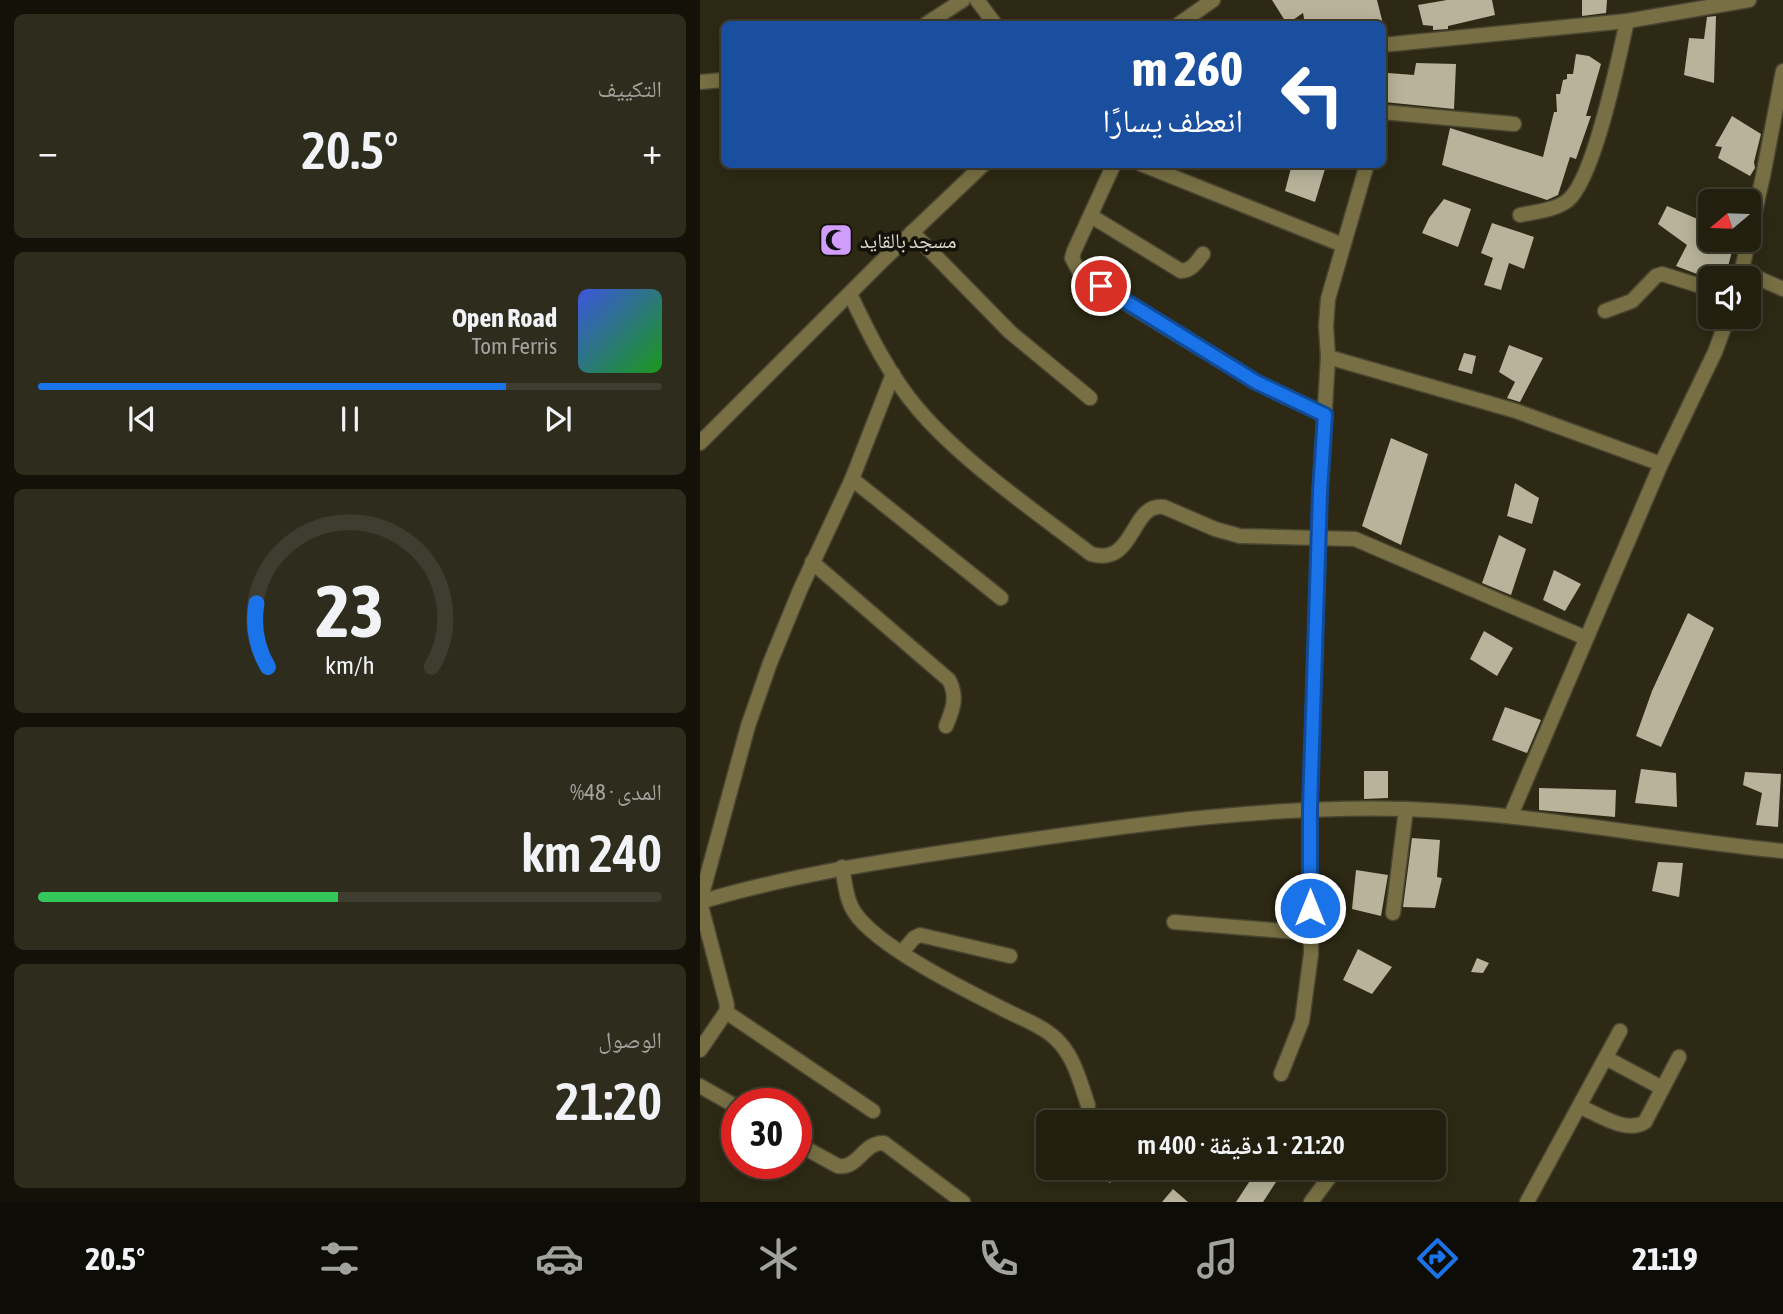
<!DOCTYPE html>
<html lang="ar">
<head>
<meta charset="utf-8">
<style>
  :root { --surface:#221f0f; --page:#2e2c1d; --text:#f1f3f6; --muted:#a2a29e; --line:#3f3d2f; --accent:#1a73e8 }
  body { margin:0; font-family:"Asap Condensed","Noto Naskh Arabic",sans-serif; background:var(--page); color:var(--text); direction:rtl; height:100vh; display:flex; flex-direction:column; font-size:26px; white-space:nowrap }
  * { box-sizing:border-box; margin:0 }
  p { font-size:23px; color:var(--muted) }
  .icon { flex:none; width:38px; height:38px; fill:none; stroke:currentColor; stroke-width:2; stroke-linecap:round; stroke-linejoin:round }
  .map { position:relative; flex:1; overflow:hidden; direction:ltr }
  .sheet { display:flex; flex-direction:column; gap:14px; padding:14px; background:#131108; width:700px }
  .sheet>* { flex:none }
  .top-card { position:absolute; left:21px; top:21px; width:665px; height:147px; border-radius:10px; box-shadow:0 4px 18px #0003,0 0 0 2px var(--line); direction:rtl; background:#1a4fa0; color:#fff; overflow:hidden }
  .needle { width:46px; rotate:251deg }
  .tools { position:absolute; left:998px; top:189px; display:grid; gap:14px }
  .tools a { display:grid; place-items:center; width:63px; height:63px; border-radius:10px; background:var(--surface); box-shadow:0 4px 18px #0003,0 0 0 2px var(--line); font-size:35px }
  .speed { position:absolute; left:21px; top:1088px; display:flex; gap:14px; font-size:35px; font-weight:700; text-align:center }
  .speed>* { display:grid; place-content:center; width:91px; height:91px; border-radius:50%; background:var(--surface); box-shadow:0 4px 18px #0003,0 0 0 2px var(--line); line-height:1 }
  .speed .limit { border:10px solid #d22; background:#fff; color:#111 }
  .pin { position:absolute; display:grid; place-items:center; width:60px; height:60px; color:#fff; margin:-30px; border:4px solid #fff; border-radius:50%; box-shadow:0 2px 7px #0007 }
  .me { position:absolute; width:77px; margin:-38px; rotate:0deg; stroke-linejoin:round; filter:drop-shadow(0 0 5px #0008) }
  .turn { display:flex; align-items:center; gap:24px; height:147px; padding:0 28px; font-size:32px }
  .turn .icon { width:91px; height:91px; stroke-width:2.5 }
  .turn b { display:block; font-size:49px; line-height:60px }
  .big { font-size:52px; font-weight:600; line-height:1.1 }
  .sheet .card { flex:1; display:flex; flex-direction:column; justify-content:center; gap:10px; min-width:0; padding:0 24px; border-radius:10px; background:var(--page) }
  .sheet .dial { align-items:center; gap:0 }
  .dial svg { height:182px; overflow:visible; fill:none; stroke:var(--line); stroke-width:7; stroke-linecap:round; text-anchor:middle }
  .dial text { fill:var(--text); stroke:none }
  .song { display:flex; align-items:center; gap:21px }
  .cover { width:84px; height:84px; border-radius:10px; background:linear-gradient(135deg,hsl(230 70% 55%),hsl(120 70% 35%)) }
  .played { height:7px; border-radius:4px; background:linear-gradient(90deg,var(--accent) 75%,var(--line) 75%) }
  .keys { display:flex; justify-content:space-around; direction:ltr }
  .heat { display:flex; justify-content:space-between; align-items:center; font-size:38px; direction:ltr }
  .charge { height:10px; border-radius:5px; background:linear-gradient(90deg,#34c759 48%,var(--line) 0) }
  .trip { position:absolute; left:336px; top:1110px; width:410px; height:70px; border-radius:10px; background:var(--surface); box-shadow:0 4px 18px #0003,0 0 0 2px var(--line); font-weight:600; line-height:70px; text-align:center; direction:rtl }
  .dock { display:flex; height:112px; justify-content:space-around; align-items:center; background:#0e0c06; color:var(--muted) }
  .dock .icon { width:49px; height:49px }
  .dock .active { color:var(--accent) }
  .dock b { font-size:32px; color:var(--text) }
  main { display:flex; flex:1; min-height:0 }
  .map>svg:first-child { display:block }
  .building { fill:#b8b39a }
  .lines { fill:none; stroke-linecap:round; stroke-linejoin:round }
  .street-casing { stroke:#494531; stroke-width:17 }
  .street { stroke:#787044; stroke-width:14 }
  .route-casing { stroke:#114b97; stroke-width:18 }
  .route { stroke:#1a73e8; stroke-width:12 }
  .labels { text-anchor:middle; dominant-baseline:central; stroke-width:7; stroke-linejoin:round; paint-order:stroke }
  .poi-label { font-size:21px; fill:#dbd9cc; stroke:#131108; text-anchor:start }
</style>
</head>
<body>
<main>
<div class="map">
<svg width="1083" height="1202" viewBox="0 0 1083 1202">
  <rect width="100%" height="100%" fill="#2d2914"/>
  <g class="building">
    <path d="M572 0H677L683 24H605L603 13 587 24Z"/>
    <path d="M747 0H792L795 15 748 26V29L733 30V26L723 25 718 5Z"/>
    <path d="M882 0H907L906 13 882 16Z"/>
    <path d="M1016 16 1014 83 984 75 989 38 1004 39 1007 17Z"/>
    <path d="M876 54 889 56 901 64 886 116H891L876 159 870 157 858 195 847 200 742 165 750 128 843 157 854 112H857L856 94H860L863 80 867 79V74H873Z"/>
    <path d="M716 63 756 64 754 109 684 102 688 73 714 75Z"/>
    <path d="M1032 116 1061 134 1054 162 1055 168 1050 176 1018 158 1022 147 1015 146Z"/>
    <path d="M592 164H609L625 169 615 202 585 191Z"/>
    <path d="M744 199 771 209 758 247 722 233 729 218Z"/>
    <path d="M1010 202V240H1035L1025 278 1010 279 976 266 987 245 958 224 967 206 1000 220Z"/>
    <path d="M792 223 834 237 824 269 809 263 801 290 784 285 793 258 781 253Z"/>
    <path d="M809 345 843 358 820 402 807 398 815 382 799 372Z"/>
    <path d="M764 353 776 356 772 374 758 370Z"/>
    <path d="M691 438 728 454 701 545 662 526Z"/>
    <path d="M815 483 839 498 832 524 807 516Z"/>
    <path d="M799 535 826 549 811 595 782 583Z"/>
    <path d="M854 570 881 584 865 611 843 600Z"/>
    <path d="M988 613 1014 628 961 747 936 736 952 691Z"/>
    <path d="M784 631 813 648 797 676 770 659Z"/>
    <path d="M805 707 841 720 827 753 792 740Z"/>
    <path d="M941 769 976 773 977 807 935 803Z"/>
    <path d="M664 771H688V798L664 799Z"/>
    <path d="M1045 772 1081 774 1078 827 1056 825 1062 793 1043 785Z"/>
    <path d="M839 788 916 790 915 817 839 810Z"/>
    <path d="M712 838 740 840 737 877 742 878 735 908 703 907Z"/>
    <path d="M958 862 983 863 979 897 952 891Z"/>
    <path d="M656 870 688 875 681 916 652 909Z"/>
    <path d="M658 949 692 967 672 994 643 980Z"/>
    <path d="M777 958 789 963 783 973 771 972Z"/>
    <path d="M384 1167H419L410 1183Z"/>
    <path d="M557 1170 576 1182 563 1202H536Z"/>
    <path d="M473 1189 488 1202H462Z"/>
  </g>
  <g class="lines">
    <defs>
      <g id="street">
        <path d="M277 0 295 24"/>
        <path d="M226 24 263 0"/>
        <path d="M479 24 513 0"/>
        <path d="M682 45 927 21 1049 0"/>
        <path d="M0 82 24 80"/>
        <path d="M682 112 814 124"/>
        <path d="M414 164 374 251 372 258 379 271 424 302 556 382 625 415"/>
        <path d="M441 164 643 245"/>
        <path d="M820 215C835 212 855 210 867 201 894 181 919 57 927 21"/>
        <path d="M391 216 481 271C492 270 496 263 503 254"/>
        <path d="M212 232 310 332 390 398"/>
        <path d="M1042 271 1083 289"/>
        <path d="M1040 278 1063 176 1083 71"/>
        <path d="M150 294C169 334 189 375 218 409 263 462 335 511 391 554 436 567 430 502 464 507L515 529 540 536 655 539 886 638"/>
        <path d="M905 311 932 301 956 276 962 274 1010 289"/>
        <path d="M628 357 816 411 961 464"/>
        <path d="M0 443 181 262 284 164"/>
        <path d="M152 479 301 598"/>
        <path d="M112 562 249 680C258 697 253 709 246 726"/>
        <path d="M811 815 961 464 1015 352 1028 317"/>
        <path d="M142 867C145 882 146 900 155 913 178 947 265 990 303 1009 320 1018 341 1025 355 1038 374 1055 380 1082 388 1105"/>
        <path d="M0 902C101 872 204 858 307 843 438 824 574 805 706 809 833 813 957 839 1083 851"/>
        <path d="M693 913 706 809"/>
        <path d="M474 922 610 933"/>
        <path d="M202 952 214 938 220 935 310 956"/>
        <path d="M26 1012 173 1111"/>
        <path d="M0 1050 26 1012 27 1005 0 902 48 726 70 663 100 590 152 479 193 374"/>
        <path d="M906 1058 962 1088"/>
        <path d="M581 1074 602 1021 611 954 610 809 620 492 628 357 626 326 628 299 667 164"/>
        <path d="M0 1086 37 1107"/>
        <path d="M881 1107C899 1115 927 1134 945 1122L979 1057"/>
        <path d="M96 1143 138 1166C159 1169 163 1142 184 1143L263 1202"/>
        <path d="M611 1202 637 1167"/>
        <path d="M827 1202 920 1031"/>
      </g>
    </defs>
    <use href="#street" class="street-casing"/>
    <use href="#street" class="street"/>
  </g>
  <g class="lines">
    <defs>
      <path id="route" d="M401 286 556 382 625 415 620 492 610 809V908"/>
    </defs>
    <use href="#route" class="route-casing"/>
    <use href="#route" class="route"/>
  </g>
  <defs>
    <symbol id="mosque-square" viewBox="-11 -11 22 22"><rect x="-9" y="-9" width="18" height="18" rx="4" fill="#d19dfe" stroke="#131108"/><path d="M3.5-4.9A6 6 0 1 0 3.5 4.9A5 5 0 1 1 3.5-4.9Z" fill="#111"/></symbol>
  </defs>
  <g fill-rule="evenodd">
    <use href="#mosque-square" x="117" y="221" width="38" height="38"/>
  </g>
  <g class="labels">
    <g class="poi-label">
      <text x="160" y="240">مسجد بالقايد</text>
    </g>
  </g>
</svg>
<div class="tools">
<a><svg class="needle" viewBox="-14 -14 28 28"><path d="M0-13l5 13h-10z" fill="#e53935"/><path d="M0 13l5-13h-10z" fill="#a2a29e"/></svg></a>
<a><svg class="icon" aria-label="sound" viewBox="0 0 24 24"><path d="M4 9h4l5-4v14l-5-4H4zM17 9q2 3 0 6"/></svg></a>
</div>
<div class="speed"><div class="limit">30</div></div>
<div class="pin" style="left:401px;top:286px;background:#d93025"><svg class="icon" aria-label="arrive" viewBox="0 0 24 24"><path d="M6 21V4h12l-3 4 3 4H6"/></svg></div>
<svg class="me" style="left:610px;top:908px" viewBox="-20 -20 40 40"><circle r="17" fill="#1a73e8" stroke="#fff" stroke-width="3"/><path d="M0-11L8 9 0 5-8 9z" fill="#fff"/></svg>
<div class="trip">21:20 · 1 دقيقة · 400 m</div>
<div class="top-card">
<div class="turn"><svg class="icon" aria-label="left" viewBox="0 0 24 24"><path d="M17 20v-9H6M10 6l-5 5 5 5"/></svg><div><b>260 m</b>انعطف يسارًا</div></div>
</div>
</div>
<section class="sheet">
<div class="card"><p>التكييف</p>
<div class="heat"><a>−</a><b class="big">20.5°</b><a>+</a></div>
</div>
<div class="card">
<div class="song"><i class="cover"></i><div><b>Open Road</b><p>Tom Ferris</p></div></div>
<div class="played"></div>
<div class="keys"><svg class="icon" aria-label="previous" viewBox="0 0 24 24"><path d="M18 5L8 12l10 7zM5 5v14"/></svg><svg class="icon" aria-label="pause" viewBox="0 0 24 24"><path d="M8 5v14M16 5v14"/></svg><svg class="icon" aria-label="next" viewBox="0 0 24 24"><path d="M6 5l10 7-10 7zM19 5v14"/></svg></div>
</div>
<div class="card dial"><svg viewBox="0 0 100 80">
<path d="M14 69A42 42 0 1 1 86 69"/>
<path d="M14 69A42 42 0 0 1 9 41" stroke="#1a73e8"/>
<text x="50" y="56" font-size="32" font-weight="700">23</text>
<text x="50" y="72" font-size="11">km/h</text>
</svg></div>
<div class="card"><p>المدى · 48%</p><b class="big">240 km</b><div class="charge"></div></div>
<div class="card"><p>الوصول</p><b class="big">21:20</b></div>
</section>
</main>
<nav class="dock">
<b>21:19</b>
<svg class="icon active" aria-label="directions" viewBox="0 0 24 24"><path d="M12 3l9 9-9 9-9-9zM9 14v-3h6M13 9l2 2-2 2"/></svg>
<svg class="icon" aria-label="music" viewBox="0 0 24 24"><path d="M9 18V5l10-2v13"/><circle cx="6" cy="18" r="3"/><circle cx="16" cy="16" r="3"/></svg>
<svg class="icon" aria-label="phone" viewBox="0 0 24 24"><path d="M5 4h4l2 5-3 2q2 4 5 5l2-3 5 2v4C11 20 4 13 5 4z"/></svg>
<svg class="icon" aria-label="climate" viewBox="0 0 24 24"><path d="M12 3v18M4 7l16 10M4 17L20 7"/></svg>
<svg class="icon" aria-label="car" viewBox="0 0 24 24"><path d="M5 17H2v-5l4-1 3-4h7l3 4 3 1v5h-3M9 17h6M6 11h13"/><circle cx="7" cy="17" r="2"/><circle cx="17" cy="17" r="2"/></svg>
<svg class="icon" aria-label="filters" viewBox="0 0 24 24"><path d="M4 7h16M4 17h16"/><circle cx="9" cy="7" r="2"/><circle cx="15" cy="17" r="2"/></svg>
<b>20.5°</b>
</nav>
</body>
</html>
